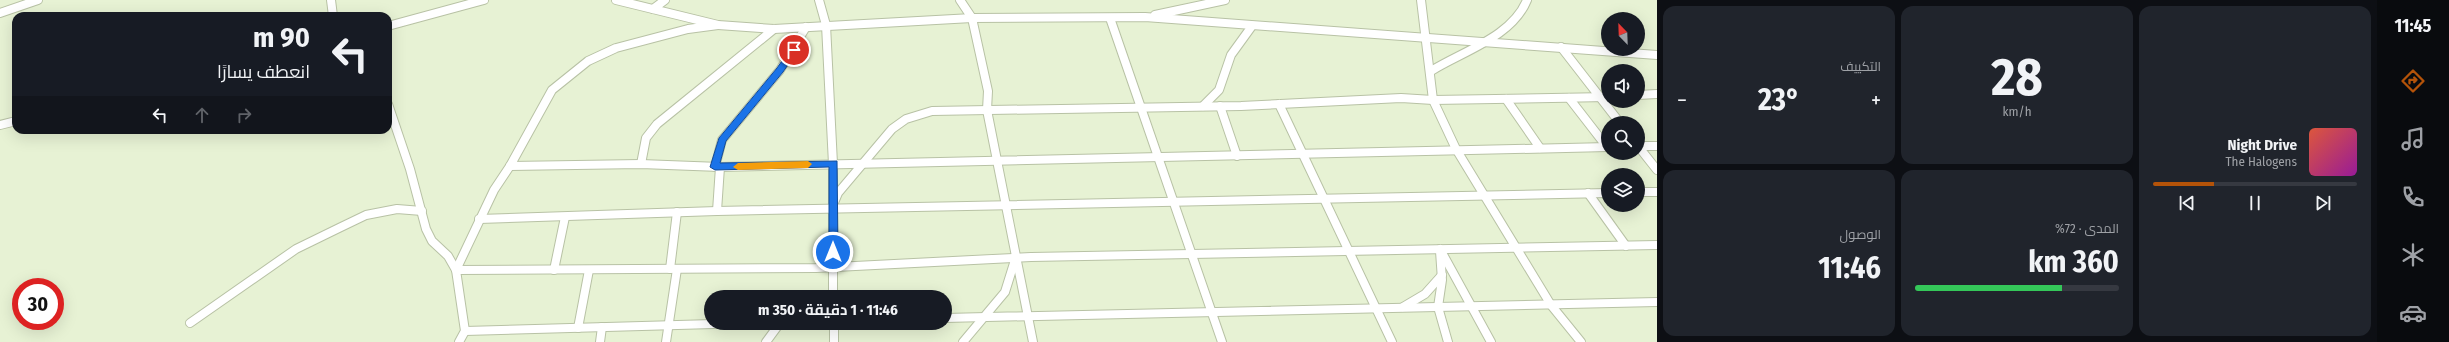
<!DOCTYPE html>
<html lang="ar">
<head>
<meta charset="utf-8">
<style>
  :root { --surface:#171b24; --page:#20242c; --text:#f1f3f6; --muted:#9ea1a6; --line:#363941; --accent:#b45309 }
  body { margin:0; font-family:"Fira Sans Condensed",Cairo,sans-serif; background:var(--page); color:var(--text); direction:rtl; height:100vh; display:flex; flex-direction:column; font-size:15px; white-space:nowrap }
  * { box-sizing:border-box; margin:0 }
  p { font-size:13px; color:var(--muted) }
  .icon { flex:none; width:22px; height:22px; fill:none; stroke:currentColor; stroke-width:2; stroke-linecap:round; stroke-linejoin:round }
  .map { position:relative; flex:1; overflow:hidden; direction:ltr }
  .panel { display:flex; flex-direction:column; gap:6px; padding:6px; background:#0d0f14; width:720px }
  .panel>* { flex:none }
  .guide { position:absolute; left:12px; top:12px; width:380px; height:122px; border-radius:12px; box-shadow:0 4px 16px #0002; direction:rtl; background:#171b24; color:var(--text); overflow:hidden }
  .needle { width:26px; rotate:337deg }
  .tools { position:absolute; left:1601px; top:12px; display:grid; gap:8px }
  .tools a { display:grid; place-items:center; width:44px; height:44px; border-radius:50%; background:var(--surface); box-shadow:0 4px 16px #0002; font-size:20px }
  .speed { position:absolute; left:12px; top:278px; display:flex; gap:8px; font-size:20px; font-weight:700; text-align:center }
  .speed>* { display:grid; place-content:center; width:52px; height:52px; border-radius:50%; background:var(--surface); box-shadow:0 4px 16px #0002; line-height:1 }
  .speed .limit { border:6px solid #d22; background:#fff; color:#111 }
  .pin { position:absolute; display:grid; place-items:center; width:34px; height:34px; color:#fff; margin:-17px; border:2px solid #fff; border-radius:50%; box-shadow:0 1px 4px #0007 }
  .me { position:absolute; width:44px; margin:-22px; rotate:0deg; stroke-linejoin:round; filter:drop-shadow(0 0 3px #0008) }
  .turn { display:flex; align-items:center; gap:14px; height:84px; padding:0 16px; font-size:18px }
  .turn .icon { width:52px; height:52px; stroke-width:2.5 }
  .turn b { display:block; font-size:28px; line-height:34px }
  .lanes { display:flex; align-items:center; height:38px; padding:0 16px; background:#0003; justify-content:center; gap:20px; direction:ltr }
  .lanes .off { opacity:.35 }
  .big { font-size:30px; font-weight:700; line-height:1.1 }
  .panel .tile { flex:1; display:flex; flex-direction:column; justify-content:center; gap:6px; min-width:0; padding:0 14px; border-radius:12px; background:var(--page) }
  .panel .dial { align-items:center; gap:0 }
  .dial b { font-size:52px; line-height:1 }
  .song { display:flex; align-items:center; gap:12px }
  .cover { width:48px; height:48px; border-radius:6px; background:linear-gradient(135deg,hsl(10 70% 55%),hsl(300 70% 35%)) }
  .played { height:4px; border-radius:2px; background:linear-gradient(90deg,var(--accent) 30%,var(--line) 30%) }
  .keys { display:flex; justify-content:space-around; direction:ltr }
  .heat { display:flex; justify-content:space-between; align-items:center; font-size:22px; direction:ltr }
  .charge { height:6px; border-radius:3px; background:linear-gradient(90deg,#34c759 72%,var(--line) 0) }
  .panel .tiles { flex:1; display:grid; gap:6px; grid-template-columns:repeat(3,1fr) }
  .tile:first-child { grid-row:span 2 }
  .trip { position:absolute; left:704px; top:290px; width:248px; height:40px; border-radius:20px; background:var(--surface); box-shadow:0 4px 16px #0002; font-weight:700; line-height:40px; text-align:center; direction:rtl }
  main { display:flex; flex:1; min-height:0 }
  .tabs { display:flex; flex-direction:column; width:72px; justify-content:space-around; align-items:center; background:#090b0e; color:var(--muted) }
  .tabs .icon { width:28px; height:28px }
  .tabs .current { color:var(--accent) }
  .tabs b { font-size:18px; color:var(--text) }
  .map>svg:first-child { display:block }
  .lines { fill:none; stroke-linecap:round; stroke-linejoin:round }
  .street-casing { stroke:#b8c2a5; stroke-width:10 }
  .street { stroke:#fff; stroke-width:8 }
  .route { fill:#1a73e8; stroke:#114b97 }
  .slow { fill:#f59e0b }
</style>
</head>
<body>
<main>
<nav class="tabs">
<b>11:45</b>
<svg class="icon current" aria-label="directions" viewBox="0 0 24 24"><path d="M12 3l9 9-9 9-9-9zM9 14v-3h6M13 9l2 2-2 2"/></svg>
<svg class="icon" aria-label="music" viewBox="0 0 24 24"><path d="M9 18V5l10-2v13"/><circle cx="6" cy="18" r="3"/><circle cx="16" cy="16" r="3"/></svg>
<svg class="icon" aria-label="phone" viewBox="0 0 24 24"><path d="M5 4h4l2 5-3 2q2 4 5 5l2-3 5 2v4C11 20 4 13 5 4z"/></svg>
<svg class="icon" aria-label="climate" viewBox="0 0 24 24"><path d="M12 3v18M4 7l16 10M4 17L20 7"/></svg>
<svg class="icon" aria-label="car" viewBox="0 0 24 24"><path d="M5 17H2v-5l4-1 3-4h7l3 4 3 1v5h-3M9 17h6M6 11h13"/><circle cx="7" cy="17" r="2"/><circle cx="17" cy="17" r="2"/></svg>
</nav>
<section class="panel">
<div class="tiles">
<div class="tile">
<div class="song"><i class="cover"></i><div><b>Night Drive</b><p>The Halogens</p></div></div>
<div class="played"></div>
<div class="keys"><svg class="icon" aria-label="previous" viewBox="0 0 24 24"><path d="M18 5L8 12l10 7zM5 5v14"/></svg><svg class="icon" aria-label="pause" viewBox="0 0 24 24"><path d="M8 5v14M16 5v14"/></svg><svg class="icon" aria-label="next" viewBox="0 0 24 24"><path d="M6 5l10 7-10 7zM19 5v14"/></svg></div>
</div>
<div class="tile dial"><b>28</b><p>km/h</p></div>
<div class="tile"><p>التكييف</p>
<div class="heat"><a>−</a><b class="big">23°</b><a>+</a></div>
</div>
<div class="tile"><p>المدى · 72%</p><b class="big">360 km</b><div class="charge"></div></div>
<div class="tile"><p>الوصول</p><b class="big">11:46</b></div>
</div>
</section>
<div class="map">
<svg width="1657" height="342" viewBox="0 0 1657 342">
  <rect width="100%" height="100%" fill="#e7f2d4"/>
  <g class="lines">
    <defs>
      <g id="street">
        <path d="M331 0 333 16"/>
        <path d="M616 0 718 25 774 29 972 18 1145 17 1657 55"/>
        <path d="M819 0 826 25 833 164V297"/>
        <path d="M960 0 972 18 988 91 987 110 1033 342"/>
        <path d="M1421 0 1433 100 1456 149 1551 305 1581 342"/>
        <path d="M653 9 665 0"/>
        <path d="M0 13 38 0"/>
        <path d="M1155 15 1225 0"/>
        <path d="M1110 18 1222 342"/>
        <path d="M718 25 688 29 616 48 588 61 552 90 510 166 494 190 456 270 816 268 1031 257 1657 245"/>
        <path d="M388 26 484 0"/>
        <path d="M1561 47 1620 123"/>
        <path d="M1431 71C1463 51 1512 37 1527 0"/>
        <path d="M1638 95 1657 94"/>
        <path d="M1569 98 1607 147"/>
        <path d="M1506 99 1540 148"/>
        <path d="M388 104 410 169 426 229 432 241 448 256 456 270 465 331 459 342"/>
        <path d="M1279 104 1392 342"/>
        <path d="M1203 106 1219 90 1231 55 1252 26"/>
        <path d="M1220 106 1237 156"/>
        <path d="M0 125 16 121"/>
        <path d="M1638 146 1657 170"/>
        <path d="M1638 146H1657"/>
        <path d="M641 164 646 138 657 124 774 29"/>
        <path d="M510 166 641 164 720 167 1608 147"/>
        <path d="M715 167 722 140 780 70 806 27"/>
        <path d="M1638 192H1657"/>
        <path d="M1588 193 1626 246"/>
        <path d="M833 205 838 193 892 129 906 119 932 111 1241 106 1401 98 1433 100 1608 97"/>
        <path d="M717 211 720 167"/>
        <path d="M479 219 717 211 1608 193"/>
        <path d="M1440 249 1491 342"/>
        <path d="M1440 251 1442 280 1438 307 1448 342"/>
        <path d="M670 269 677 212"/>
        <path d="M554 270 565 217"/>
        <path d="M1403 307 1425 294 1442 275"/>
        <path d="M945 318 1657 302"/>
        <path d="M190 323 296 249 339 228 366 215 397 209 422 211"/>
        <path d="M834 323V342"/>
        <path d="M578 328 589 270"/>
        <path d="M465 331 749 323"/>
        <path d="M600 342 602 327"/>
        <path d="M666 342 677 269"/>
        <path d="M766 342 780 323"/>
        <path d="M963 342 1005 292 1015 260"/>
      </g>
    </defs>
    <use href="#street" class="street-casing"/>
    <use href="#street" class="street"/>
  </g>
  <path class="route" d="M791 48 798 50 783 72 726 141 720 163 837 161 838 252 833 257 829 252V167L715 170 710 167 719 138 777 68Z"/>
  <path class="slow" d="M808 161 812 164 808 168 738 170 733 167 738 163Z"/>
</svg>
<div class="tools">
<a><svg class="needle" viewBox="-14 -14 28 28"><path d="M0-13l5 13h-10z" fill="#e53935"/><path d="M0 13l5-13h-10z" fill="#9ea1a6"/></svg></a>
<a><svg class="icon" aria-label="sound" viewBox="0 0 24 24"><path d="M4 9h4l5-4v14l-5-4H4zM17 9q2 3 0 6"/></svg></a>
<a><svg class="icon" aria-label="search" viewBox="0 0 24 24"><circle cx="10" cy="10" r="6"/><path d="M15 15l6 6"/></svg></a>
<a><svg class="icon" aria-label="layers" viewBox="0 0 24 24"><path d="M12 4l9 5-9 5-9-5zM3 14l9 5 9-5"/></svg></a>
</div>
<div class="speed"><div class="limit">30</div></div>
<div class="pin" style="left:794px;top:50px;background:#d93025"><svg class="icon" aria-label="arrive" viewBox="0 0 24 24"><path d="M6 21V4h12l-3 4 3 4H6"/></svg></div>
<svg class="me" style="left:833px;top:252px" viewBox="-20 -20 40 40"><circle r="17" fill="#1a73e8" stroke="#fff" stroke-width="3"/><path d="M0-11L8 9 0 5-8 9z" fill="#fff"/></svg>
<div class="trip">11:46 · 1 دقيقة · 350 m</div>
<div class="guide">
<div class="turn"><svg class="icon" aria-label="left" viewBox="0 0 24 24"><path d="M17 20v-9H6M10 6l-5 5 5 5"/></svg><div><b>90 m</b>انعطف يسارًا</div></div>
<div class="lanes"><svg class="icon" aria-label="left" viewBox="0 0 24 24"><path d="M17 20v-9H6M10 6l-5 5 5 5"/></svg><svg class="icon off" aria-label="ahead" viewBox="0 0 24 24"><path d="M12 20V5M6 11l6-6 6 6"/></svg><svg class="icon off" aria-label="right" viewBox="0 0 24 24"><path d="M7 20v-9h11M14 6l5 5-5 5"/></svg></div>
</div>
</div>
</main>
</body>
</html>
